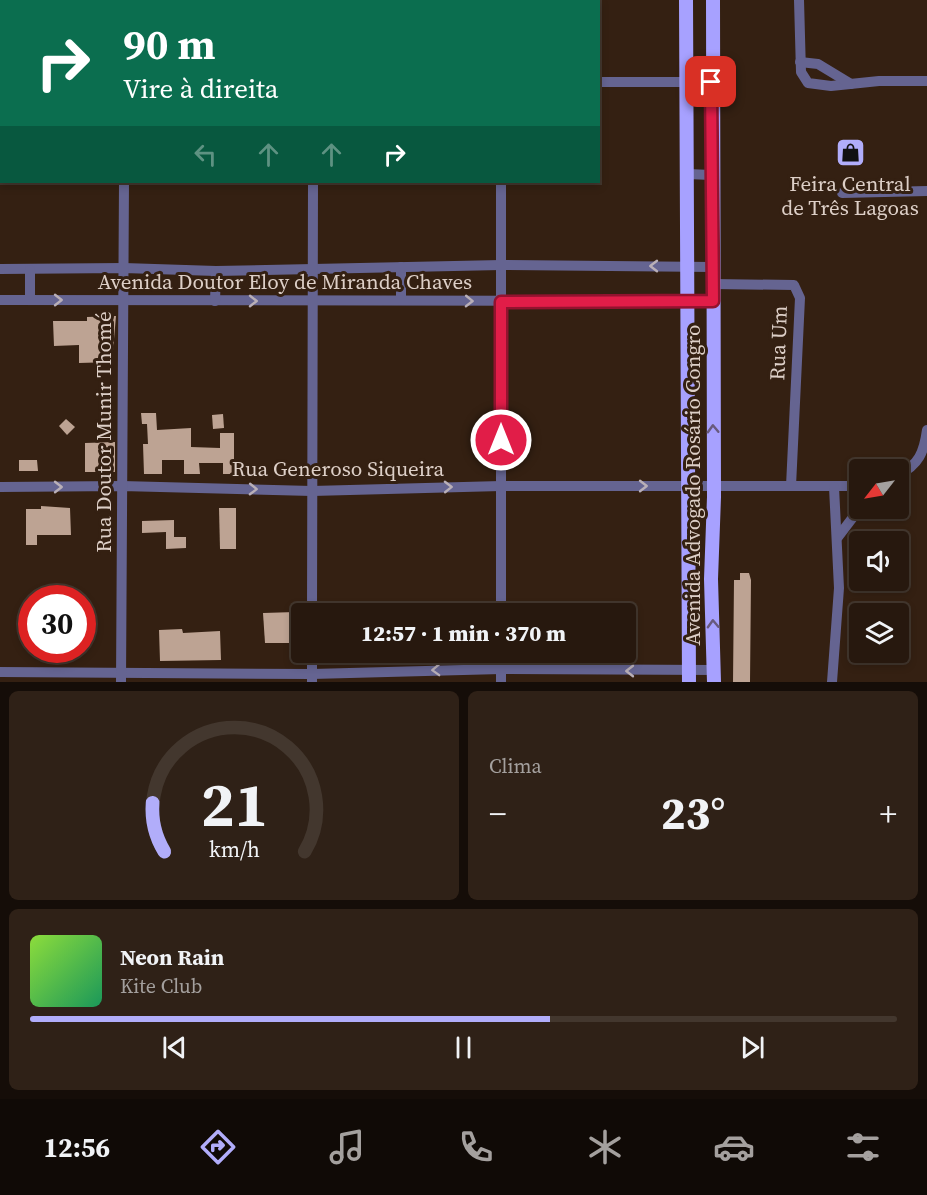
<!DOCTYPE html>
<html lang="pt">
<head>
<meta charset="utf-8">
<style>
  :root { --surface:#27180e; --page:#2f2117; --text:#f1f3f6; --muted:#a4a09e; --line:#43372e; --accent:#b1adfa }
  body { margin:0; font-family:"Source Serif 4",serif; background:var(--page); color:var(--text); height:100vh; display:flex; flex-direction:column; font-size:22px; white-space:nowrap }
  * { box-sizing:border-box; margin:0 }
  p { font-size:20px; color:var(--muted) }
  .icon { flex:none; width:33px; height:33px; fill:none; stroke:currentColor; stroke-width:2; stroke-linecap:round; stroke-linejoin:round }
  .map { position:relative; height:682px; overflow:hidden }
  .details { display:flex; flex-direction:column; gap:9px; padding:9px; background:#150d08; flex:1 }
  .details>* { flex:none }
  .banner { position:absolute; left:0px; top:0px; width:600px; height:183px; box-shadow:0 3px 9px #0003,0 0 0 2px var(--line); background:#0b6e4f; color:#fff; overflow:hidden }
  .needle { width:39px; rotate:239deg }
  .fabs { position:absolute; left:849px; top:459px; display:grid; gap:12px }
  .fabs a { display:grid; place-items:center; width:60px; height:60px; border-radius:6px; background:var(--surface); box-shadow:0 3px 9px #0003,0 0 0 2px var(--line); font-size:30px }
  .speed { position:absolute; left:18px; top:585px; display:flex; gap:12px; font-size:30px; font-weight:700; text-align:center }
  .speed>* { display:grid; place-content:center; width:78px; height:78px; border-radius:50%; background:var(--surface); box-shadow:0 3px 9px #0003,0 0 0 2px var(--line); line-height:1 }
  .speed .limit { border:9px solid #d22; background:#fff; color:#111 }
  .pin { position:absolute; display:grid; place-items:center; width:51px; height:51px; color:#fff; margin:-26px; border-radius:12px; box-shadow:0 3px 9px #0006 }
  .me { position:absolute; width:66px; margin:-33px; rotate:0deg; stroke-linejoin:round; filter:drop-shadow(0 0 4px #0008) }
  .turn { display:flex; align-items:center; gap:21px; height:126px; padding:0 24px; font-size:27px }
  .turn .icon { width:78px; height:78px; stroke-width:2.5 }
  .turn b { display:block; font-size:42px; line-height:51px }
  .lanes { display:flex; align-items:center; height:57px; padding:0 24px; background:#0003; justify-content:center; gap:30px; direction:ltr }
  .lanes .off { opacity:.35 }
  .big { font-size:45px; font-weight:800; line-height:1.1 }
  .details .card { flex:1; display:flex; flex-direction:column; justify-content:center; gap:9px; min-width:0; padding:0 21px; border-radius:9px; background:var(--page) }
  .details .dial { align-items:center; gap:0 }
  .dial svg { height:156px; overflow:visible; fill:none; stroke:var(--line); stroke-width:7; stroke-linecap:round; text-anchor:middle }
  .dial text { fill:var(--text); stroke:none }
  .song { display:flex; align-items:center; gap:18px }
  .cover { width:72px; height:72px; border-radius:9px; background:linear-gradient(135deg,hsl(90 70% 55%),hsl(150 70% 35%)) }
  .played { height:6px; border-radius:3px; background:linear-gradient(90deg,var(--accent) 60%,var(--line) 60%) }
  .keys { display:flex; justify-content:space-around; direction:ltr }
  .heat { display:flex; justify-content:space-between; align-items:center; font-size:33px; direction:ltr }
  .details .tiles { flex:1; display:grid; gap:9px; grid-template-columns:1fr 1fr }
  .card:last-child { grid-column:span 2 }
  .trip { position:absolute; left:291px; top:603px; width:345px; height:60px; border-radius:6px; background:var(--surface); box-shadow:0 3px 9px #0003,0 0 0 2px var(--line); font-weight:800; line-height:60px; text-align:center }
  .tabs { display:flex; height:96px; justify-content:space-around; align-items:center; background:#100a06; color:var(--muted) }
  .tabs .icon { width:42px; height:42px }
  .tabs .current { color:var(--accent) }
  .tabs b { font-size:27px; color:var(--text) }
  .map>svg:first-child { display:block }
  .building { fill:#bda393 }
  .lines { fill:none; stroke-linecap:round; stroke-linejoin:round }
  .minor { stroke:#656491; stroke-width:10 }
  .major { stroke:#a7a1ff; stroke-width:14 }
  .oneway { stroke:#b9afb7 }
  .oneway2 { stroke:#685a7d }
  .route-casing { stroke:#92132f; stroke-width:15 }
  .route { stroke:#e11d48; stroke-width:10 }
  .labels { text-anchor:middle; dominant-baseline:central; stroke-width:6; stroke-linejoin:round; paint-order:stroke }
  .poi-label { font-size:21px; fill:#ddcfc7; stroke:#342012 }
  .street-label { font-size:21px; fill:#ddcfc7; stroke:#342012 }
</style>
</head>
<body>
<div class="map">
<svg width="927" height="682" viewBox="0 0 927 682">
  <rect width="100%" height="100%" fill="#342012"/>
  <g class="building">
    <path d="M116 316 112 362 79 363V345L54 346 53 321H87V317Z"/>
    <path d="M141 413H156L157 430 191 428V447L220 448V433H234V474H223V463H199L200 474H184V460H162V474H144L143 444H148L147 424H142Z"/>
    <path d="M223 414 224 428 213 429 212 415Z"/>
    <path d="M66 419 75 427 67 435 59 426Z"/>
    <path d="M115 442V472H85V443Z"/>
    <path d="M19 460H37L38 471H19Z"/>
    <path d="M41 506 70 508 71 535H37V545H26V509H41Z"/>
    <path d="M219 508H236V549H220Z"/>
    <path d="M174 520V537H186V548L166 549V532L142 533V521Z"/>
    <path d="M740 573H749L751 580 750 682H733L734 580H740Z"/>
    <path d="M295 612V643H265L263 613Z"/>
    <path d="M182 629 183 633 220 631 221 660 160 661 159 630Z"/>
  </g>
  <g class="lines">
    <g class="minor">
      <path d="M500 0V2"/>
      <path d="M799 0 801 72 808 83 831 86 879 81H927"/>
      <path d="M125 2V0"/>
      <path d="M209 2V0"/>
      <path d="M313 2V0"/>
      <path d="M800 62 818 64 851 84"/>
      <path d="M598 82H711"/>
      <path d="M0 83H2"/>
      <path d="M688 174 711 175"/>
      <path d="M501 182V614"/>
      <path d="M842 193 927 191"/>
      <path d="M401 267V300"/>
      <path d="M0 269 124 268 216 271 501 265 712 267"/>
      <path d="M30 270V300"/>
      <path d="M713 284 794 285 800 298 791 486"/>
      <path d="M0 300 713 301"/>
      <path d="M215 301 216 271"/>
      <path d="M898 475C919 465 924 452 927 430"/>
      <path d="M0 487 122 486 312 491 501 486H860"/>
      <path d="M838 537 860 508"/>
      <path d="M312 614 313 182"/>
      <path d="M501 652V682"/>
      <path d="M0 672 312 674 501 669 714 670"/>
      <path d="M121 682 124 182"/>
      <path d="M312 682V652"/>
      <path d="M832 682 839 588 834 487"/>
    </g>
    <g class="major">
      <path d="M686 0 689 682"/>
      <path d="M713 0 714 497 711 579 714 682"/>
    </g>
  </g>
  <defs><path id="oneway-chevron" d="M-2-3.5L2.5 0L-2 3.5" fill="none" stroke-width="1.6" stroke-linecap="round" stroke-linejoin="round" transform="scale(1.5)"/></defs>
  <g class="oneway">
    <use href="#oneway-chevron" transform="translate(654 266) rotate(-180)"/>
    <use href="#oneway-chevron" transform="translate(58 300)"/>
    <use href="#oneway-chevron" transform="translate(253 301)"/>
    <use href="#oneway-chevron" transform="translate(469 301) rotate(1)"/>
    <use href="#oneway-chevron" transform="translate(643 486)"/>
    <use href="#oneway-chevron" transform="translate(58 487)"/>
    <use href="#oneway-chevron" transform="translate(448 487) rotate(-1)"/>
    <use href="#oneway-chevron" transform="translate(253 489) rotate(1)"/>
    <use href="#oneway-chevron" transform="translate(436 670) rotate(178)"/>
    <use href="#oneway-chevron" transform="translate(630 671) rotate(180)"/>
  </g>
  <g class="oneway2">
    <use href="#oneway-chevron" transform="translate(713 429) rotate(-92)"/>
    <use href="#oneway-chevron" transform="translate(713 624) rotate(-92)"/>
  </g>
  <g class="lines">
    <defs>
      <path id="route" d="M501 440V302L713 301 711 82"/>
    </defs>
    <use href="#route" class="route-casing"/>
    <use href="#route" class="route"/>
  </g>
  <defs>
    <symbol id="shop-square" viewBox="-11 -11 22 22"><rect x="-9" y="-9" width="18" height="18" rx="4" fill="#b1adfa" stroke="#342012"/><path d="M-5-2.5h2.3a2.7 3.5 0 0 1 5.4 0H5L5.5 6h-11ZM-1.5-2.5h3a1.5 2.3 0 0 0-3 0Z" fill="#111"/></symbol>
  </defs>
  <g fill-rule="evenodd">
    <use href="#shop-square" x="834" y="136" width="33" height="33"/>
  </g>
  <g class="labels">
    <g class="poi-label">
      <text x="850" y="183">Feira Central<tspan x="850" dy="24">de Três Lagoas</tspan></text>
    </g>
    <g class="street-label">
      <text x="285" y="281">Avenida Doutor Eloy de Miranda Chaves</text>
      <text transform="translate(778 343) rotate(-88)">Rua Um</text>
      <text transform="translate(103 432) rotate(-90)">Rua Doutor Munir Thomé</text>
      <text x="338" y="468">Rua Generoso Siqueira</text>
      <text transform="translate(692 485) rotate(-90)">Avenida Advogado Rosário Congro</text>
    </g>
  </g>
</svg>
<div class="fabs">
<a><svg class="needle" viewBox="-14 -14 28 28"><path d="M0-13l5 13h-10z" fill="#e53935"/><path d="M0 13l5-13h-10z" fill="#a4a09e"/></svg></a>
<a><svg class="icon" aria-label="sound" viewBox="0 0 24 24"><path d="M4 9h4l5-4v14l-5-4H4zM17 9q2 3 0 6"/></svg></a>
<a><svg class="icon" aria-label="layers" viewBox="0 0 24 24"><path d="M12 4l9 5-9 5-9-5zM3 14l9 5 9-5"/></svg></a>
</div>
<div class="speed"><div class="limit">30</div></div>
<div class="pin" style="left:711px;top:82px;background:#d93025"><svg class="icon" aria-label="arrive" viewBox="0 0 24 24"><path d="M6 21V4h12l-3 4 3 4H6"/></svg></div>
<svg class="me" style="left:501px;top:440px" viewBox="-20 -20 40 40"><circle r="17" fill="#e11d48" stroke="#fff" stroke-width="3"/><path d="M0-11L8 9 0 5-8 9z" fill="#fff"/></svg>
<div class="trip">12:57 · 1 min · 370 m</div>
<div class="banner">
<div class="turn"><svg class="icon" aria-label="right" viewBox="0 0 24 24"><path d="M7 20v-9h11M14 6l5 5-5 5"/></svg><div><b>90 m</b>Vire à direita</div></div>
<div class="lanes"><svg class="icon off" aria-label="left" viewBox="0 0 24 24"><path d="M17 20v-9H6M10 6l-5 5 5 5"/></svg><svg class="icon off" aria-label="ahead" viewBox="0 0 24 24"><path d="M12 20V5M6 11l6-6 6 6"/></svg><svg class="icon off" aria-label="ahead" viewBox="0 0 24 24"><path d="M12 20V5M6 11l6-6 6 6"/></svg><svg class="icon" aria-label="right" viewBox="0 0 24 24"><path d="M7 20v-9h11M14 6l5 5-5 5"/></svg></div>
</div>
</div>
<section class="details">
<div class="tiles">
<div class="card dial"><svg viewBox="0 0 100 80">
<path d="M14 69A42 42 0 1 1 86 69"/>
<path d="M14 69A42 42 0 0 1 8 44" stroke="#b1adfa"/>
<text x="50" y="56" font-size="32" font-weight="700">21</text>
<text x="50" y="72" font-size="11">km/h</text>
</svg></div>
<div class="card"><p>Clima</p>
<div class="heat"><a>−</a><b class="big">23°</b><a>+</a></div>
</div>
<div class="card">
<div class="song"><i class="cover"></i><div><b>Neon Rain</b><p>Kite Club</p></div></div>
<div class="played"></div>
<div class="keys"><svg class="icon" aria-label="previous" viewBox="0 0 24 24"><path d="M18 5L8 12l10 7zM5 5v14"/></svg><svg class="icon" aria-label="pause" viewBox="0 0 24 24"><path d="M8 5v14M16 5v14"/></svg><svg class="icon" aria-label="next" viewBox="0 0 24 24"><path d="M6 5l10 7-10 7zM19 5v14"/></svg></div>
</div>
</div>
</section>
<nav class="tabs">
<b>12:56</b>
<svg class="icon current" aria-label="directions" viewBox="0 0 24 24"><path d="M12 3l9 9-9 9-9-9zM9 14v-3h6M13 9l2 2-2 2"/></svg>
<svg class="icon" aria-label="music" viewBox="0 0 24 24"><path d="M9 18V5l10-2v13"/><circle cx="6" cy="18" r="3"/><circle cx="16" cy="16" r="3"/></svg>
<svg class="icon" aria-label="phone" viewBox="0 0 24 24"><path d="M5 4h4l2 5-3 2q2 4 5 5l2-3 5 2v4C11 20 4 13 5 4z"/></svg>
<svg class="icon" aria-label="climate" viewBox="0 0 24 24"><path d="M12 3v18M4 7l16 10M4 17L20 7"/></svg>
<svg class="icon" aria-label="car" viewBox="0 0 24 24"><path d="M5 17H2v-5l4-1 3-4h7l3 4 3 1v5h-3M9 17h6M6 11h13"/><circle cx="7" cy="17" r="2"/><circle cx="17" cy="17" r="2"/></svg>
<svg class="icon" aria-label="filters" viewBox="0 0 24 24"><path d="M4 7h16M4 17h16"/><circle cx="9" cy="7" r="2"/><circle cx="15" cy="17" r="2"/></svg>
</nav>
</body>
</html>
